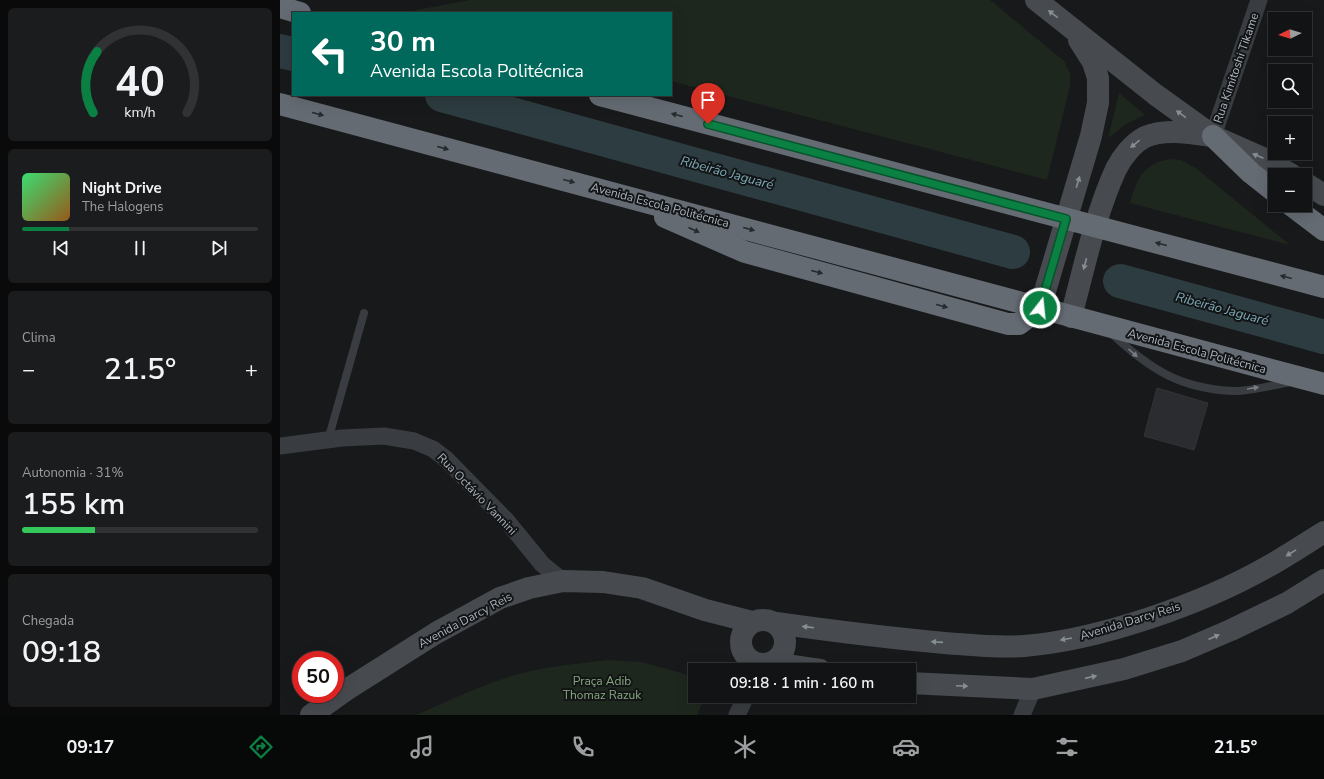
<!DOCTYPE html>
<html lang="pt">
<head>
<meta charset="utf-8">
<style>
  :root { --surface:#121314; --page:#1b1c1d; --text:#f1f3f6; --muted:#9c9ea0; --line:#313234; --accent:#0b8043 }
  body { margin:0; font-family:"Nunito Sans",sans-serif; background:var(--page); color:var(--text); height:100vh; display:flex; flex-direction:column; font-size:15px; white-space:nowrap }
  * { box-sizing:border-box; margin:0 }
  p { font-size:13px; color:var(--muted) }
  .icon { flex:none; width:22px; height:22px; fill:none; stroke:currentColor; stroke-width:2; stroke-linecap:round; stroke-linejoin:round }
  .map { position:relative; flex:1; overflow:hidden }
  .sheet { display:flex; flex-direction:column; gap:8px; padding:8px; background:#0a0a0b; width:280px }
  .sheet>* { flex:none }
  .top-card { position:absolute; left:12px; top:12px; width:380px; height:84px; border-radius:0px; box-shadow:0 4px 16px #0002,0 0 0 1px var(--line); background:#00695c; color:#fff; overflow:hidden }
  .needle { width:26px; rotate:265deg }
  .tools { position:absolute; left:988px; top:12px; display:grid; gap:8px }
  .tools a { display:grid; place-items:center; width:44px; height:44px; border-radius:0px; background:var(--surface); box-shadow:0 4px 16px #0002,0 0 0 1px var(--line); font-size:20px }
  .speed { position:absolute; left:12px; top:651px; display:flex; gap:8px; font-size:20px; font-weight:700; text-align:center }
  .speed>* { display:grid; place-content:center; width:52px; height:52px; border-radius:50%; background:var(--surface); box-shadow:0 4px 16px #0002,0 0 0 1px var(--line); line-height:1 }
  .speed .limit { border:6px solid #d22; background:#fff; color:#111 }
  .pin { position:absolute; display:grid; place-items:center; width:34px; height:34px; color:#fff; margin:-41px -17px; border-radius:50% 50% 50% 0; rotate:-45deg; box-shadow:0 0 4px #0007 }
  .pin .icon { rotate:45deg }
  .me { position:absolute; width:44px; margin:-22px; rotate:16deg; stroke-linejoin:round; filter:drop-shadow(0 0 3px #0008) }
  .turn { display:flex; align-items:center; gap:14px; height:84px; padding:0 12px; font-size:18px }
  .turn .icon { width:52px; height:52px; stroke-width:2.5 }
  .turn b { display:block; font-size:28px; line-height:34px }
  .big { font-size:30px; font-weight:600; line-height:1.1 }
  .sheet .widget { flex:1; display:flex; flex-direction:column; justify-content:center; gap:6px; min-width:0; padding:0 14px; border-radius:6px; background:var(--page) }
  .sheet .dial { align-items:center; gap:0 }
  .dial svg { height:104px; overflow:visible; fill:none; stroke:var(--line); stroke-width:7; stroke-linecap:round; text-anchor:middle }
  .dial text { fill:var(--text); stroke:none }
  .song { display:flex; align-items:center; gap:12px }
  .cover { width:48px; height:48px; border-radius:6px; background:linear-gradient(135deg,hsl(140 70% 55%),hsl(30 70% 35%)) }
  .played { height:4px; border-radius:2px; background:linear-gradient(90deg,var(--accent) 20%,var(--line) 20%) }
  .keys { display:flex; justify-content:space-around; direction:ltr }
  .heat { display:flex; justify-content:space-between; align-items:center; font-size:22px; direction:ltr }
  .charge { height:6px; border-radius:3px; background:linear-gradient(90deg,#34c759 31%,var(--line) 0) }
  .trip { position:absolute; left:408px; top:663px; width:228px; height:40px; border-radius:0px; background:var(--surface); box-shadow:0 4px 16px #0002,0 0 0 1px var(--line); font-weight:600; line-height:40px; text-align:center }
  .menu { display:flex; height:64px; justify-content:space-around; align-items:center; background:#070808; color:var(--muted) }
  .menu .icon { width:28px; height:28px }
  .menu .active { color:var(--accent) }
  .menu b { font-size:18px; color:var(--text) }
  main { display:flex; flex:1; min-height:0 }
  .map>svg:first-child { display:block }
  .green { fill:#1e271e }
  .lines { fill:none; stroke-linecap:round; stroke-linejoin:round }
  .river { stroke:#2d3c40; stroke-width:34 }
  .building { fill:#2b2c2f; stroke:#323337 }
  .lane { stroke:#393c40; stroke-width:8 }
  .street { stroke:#393c40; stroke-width:17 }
  .secondary { stroke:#474b50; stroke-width:22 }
  .highway { stroke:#646b72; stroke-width:22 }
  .oneway { fill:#878f96 }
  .oneway2 { fill:#272a2d }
  .oneway3 { fill:#777d84 }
  .route-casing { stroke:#07532c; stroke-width:10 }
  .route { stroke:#0b8043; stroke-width:7 }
  .labels { text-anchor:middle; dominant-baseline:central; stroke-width:4; stroke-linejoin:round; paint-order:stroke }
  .street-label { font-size:12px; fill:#a9b3bc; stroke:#131416 }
  .park-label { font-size:12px; fill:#86a87f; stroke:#131416 }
  .water-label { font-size:13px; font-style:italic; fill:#7eacb9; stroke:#131416 }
</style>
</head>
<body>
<main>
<section class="sheet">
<div class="widget dial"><svg viewBox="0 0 100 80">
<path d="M14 69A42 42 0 1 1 86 69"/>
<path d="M14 69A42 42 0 0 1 17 22" stroke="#0b8043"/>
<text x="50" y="56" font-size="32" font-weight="700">40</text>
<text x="50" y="72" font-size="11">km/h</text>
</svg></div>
<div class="widget">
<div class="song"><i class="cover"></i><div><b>Night Drive</b><p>The Halogens</p></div></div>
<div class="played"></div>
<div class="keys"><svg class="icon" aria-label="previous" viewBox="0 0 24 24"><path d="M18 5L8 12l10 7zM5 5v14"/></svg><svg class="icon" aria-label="pause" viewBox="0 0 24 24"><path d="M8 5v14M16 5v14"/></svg><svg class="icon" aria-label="next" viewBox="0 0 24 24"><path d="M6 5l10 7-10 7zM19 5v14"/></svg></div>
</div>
<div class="widget"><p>Clima</p>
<div class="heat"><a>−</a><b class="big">21.5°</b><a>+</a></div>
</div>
<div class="widget"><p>Autonomia · 31%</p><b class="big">155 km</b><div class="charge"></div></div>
<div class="widget"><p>Chegada</p><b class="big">09:18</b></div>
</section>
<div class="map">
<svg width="1044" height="715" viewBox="0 0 1044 715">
  <rect width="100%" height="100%" fill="#18191b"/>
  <g class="green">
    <path d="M190 0H710L784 61 790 73V86L767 180 391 81V13H139L131 11Z"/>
    <path d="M839 93 865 115 846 124 828 138Z"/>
    <path d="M890 159 901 160 917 169 1010 245 850 203C857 178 863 164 890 159Z"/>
    <path d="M327 660 362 662 415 677V696H426L417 715H136C170 700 203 684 239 674 267 666 298 664 327 660Z"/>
  </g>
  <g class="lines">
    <g class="river">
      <path d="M0 51 13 54"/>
      <path d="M162 95 733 252"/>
      <path d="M840 281 1044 337"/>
    </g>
  </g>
  <path class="building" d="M877 388 928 403 914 450 864 436Z"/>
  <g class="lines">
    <g class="lane">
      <path d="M832 334C870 369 900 389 954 391 972 391 993 385 1011 382"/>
      <path d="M48 440 84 313"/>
    </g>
    <g class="street">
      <path d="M933 136 979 0"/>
      <path d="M0 446 62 438 104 436 134 441 153 449 166 459 226 520 262 564 283 581"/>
      <path d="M479 670 482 664"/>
      <path d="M457 715 466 696"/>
      <path d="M742 715 753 689"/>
    </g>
    <g class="secondary">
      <path d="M756 0 876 95 933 136 985 159 1012 175"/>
      <path d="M1025 183 1044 195"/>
      <path d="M760 308 811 136 818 103V78L813 62 799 40"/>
      <path d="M791 317C804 268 815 215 836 169 842 157 853 143 865 137 885 128 910 133 931 136"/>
      <circle cx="483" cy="642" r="22"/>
      <path d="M496 623C553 631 609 638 665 643 691 645 718 648 744 646 819 640 922 604 987 567 1007 556 1025 544 1044 532"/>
      <path d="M492 663 540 670"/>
      <path d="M629 683 753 689 844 669 902 651 951 630 1007 603 1044 580"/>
      <path d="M31 715 66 690 156 633 220 598 249 588 283 581 323 582 362 588 425 610 472 622"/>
    </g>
    <g class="highway">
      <path d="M0 7 20 13"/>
      <path d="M320 95 1044 287"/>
      <path d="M0 104 1044 384"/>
      <path d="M933 136 971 173 995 192"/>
      <path d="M1011 205 1044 230"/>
      <path d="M385 217 465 252 728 324H739L760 308"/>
    </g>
  </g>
  <defs><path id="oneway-solid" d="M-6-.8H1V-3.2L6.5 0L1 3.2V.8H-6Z"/></defs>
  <g class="oneway">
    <use href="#oneway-solid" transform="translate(773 14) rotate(-142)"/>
    <use href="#oneway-solid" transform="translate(901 114) rotate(-144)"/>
    <use href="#oneway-solid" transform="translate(855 144) rotate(141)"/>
    <use href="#oneway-solid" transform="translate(978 156) rotate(-157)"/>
    <use href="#oneway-solid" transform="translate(798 182) rotate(-73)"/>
    <use href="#oneway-solid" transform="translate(805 264) rotate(105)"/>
    <use href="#oneway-solid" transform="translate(1011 553) rotate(148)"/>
    <use href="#oneway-solid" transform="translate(528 627) rotate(-173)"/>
    <use href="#oneway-solid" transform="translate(934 637) rotate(-24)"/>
    <use href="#oneway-solid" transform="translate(786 639) rotate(170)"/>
    <use href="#oneway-solid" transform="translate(657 642) rotate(-176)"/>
    <use href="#oneway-solid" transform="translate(811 677) rotate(-13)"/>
    <use href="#oneway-solid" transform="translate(682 686) rotate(3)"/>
  </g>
  <g class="oneway2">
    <use href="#oneway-solid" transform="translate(38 114) rotate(15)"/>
    <use href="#oneway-solid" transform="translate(397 115) rotate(-165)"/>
    <use href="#oneway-solid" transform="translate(163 148) rotate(15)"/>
    <use href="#oneway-solid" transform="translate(289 181) rotate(15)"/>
    <use href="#oneway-solid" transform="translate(469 229) rotate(15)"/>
    <use href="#oneway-solid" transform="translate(414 230) rotate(25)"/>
    <use href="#oneway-solid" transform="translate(881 244) rotate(-165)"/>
    <use href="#oneway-solid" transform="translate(537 272) rotate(15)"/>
    <use href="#oneway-solid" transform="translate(1006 277) rotate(-165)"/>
    <use href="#oneway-solid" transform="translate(662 306) rotate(15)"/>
  </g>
  <g class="oneway3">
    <use href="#oneway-solid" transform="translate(853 353) rotate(42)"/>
    <use href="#oneway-solid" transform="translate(973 388) rotate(-9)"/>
  </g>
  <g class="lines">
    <defs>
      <path id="route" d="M428 124 786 219 760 308"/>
    </defs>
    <use href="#route" class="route-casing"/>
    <use href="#route" class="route"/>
  </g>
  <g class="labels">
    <g class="street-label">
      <text transform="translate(956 68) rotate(-71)">Rua Kimitoshi Tikame</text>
      <text transform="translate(380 205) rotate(15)">Avenida Escola Politécnica</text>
      <text transform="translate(917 351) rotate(15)">Avenida Escola Politécnica</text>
      <text transform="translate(197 494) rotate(46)">Rua Octávio Vannini</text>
      <text transform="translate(185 620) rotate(-28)">Avenida Darcy Reis</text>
      <text transform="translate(850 621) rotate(-17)">Avenida Darcy Reis</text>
    </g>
    <g class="park-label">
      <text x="322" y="681">Praça Adib<tspan x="322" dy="14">Thomaz Razuk</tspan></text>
    </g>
    <g class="water-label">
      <text transform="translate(447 173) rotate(15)">Ribeirão Jaguaré</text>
      <text transform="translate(942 309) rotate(15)">Ribeirão Jaguaré</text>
    </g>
  </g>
</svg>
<div class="tools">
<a><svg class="needle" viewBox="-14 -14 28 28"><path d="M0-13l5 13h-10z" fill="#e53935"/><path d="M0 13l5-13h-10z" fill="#9c9ea0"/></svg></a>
<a><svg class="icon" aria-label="search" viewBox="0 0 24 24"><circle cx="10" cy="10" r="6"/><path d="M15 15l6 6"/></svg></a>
<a>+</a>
<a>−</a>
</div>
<div class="speed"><div class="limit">50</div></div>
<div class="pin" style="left:428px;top:124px;background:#d93025"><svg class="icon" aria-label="arrive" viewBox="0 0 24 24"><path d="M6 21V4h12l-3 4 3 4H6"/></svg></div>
<svg class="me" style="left:760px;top:308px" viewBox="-20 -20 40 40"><circle r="17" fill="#0b8043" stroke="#fff" stroke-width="3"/><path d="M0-11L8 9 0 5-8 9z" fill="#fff"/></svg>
<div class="trip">09:18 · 1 min · 160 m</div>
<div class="top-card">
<div class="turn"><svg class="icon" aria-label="left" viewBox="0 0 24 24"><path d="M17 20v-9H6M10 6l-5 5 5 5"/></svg><div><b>30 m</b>Avenida Escola Politécnica</div></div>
</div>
</div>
</main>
<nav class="menu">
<b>09:17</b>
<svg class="icon active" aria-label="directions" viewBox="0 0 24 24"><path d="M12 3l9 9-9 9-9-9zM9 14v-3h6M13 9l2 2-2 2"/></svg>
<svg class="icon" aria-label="music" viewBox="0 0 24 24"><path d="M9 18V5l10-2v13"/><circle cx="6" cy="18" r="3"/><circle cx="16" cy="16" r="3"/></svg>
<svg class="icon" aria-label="phone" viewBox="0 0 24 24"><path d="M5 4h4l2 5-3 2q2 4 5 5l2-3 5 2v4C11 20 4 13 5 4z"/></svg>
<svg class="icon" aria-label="climate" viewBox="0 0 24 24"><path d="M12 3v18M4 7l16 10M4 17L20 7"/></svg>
<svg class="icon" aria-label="car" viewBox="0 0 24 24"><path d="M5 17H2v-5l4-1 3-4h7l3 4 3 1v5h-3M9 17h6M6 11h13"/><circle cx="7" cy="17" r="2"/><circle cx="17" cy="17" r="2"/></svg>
<svg class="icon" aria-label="filters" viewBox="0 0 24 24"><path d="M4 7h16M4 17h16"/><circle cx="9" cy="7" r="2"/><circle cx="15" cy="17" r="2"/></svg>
<b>21.5°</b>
</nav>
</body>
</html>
